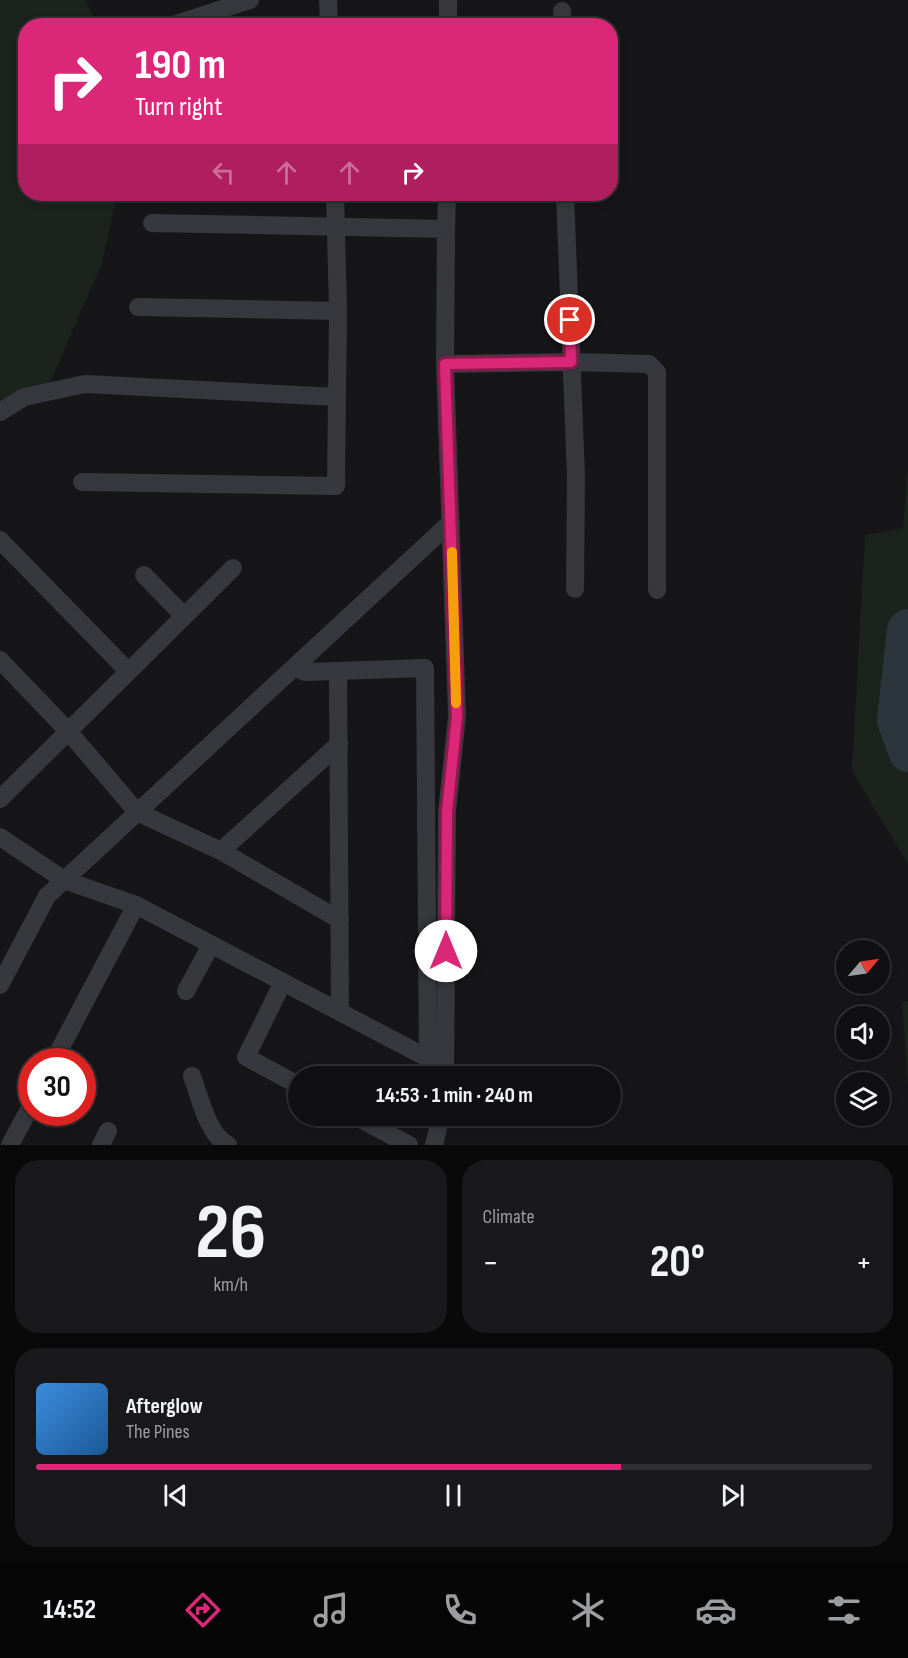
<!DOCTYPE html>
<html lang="en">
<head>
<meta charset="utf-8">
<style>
  :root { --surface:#101012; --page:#19191b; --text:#f1f3f6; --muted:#9c9d9f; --line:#303032; --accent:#db2777 }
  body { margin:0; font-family:"Sofia Sans Condensed",sans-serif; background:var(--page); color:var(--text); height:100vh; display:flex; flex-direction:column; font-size:22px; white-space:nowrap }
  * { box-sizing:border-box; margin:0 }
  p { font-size:20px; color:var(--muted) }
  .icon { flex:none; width:33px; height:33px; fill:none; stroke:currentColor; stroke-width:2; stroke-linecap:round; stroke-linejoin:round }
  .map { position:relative; height:1145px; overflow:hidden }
  .details { display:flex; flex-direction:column; gap:15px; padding:15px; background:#09090a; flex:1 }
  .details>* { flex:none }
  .banner { position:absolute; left:18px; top:18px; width:600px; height:183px; border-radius:24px; box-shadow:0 3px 9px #0003,0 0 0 2px var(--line); background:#db2777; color:#fff; overflow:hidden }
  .needle { width:39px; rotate:61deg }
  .tools { position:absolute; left:836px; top:940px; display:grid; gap:12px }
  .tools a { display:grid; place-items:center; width:54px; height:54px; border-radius:50%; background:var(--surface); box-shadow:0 3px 9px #0003,0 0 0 2px var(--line); font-size:30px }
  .speed { position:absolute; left:18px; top:1048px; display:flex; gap:12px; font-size:30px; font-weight:700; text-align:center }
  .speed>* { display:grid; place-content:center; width:78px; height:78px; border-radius:50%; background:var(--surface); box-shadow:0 3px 9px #0003,0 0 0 2px var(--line); line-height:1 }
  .speed .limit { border:9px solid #d22; background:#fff; color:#111 }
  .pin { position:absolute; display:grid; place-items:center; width:51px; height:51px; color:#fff; margin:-26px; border:3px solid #fff; border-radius:50%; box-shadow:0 2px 6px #0007 }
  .me { position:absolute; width:66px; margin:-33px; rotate:0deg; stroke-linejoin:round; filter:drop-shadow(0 0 4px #0008) }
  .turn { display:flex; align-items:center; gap:21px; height:126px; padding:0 18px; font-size:27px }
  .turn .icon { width:78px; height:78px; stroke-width:2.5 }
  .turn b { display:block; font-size:42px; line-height:51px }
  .lanes { display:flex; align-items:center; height:57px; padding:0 18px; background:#0003; justify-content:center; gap:30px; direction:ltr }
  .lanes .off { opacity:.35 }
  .big { font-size:45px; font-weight:700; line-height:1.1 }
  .details .tile { flex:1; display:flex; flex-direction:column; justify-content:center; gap:9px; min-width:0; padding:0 21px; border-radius:24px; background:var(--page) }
  .details .dial { align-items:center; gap:0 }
  .dial b { font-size:78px; line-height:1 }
  .song { display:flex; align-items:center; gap:18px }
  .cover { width:72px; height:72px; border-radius:9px; background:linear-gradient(135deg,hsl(210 70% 55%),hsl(210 70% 35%)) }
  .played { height:6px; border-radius:3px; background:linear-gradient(90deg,var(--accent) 70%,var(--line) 70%) }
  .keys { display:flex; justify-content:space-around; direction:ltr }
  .heat { display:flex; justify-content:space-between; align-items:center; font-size:33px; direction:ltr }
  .details .tiles { flex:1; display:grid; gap:15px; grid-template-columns:1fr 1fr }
  .tile:last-child { grid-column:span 2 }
  .trip { position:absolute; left:288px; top:1066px; width:333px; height:60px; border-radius:30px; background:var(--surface); box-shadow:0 3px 9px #0003,0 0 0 2px var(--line); font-weight:700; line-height:60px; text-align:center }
  .menu { display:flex; height:96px; justify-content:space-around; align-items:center; background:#060607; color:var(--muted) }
  .menu .icon { width:42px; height:42px }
  .menu .on { color:var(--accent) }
  .menu b { font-size:27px; color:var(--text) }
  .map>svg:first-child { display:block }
  .green { fill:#1c231d }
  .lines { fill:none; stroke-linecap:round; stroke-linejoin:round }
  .river { stroke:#2c353c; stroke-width:38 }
  .minor { stroke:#37383d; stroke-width:18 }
  .route-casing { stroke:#8e194d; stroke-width:15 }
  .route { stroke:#db2777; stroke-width:10 }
  .slow { stroke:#f59e0b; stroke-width:10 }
</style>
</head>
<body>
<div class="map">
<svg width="908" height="1145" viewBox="0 0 908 1145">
  <rect width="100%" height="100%" fill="#161618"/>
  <g class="green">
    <path d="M0 0H86L96 25 26 26V194H117L102 263 49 385 0 418Z"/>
    <path d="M908 467V864L852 771 865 535 903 528Z"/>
    <path d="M908 1001V1083L902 1003Z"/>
  </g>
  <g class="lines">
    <path class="river" d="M908 628 906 630 896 720 908 753"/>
    <g class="minor">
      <path d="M328 0 329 26"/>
      <path d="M562 11 563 26"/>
      <path d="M170 26 250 0"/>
      <path d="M448 26V0"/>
      <path d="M565 194 576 476 575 589"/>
      <path d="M152 223 446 229 445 364 457 716 447 812 445 1077"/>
      <path d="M446 229 447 194"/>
      <path d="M138 307 338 311"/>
      <path d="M445 364 571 362 649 364 657 372V590"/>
      <path d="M0 412 24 397 85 384 337 397"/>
      <path d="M82 482 336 486 338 311 335 194"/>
      <path d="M0 540 128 671"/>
      <path d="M144 575 184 616"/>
      <path d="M0 660 68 731 137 812 221 851 340 920"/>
      <path d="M295 667 305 672 425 668 428 1058"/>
      <path d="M338 671 340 1012"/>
      <path d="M0 799 233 568"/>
      <path d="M0 837 64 880 136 905 437 1063"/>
      <path d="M221 851 339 744"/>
      <path d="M283 982 246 1057 298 1085"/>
      <path d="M0 985 47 896 451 522"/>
      <path d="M186 991 211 945"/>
      <path d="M53 1062 136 905"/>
      <path d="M192 1076C200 1097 207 1134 228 1145"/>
      <path d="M355 1116 409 1145"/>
      <path d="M10 1145 32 1104"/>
      <path d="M101 1145 108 1131"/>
      <path d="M434 1145 441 1116"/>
    </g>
  </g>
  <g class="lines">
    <defs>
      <path id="route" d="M446 951 447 812 457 716 445 364 571 362 570 320"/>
    </defs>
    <use href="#route" class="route-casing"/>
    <use href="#route" class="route"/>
    <path class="slow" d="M452 552 456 703"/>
  </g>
</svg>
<div class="tools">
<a><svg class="needle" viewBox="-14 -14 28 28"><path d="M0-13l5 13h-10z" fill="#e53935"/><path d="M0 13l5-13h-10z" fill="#9c9d9f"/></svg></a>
<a><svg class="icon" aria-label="sound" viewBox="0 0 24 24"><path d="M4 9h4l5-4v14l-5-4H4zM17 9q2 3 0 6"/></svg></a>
<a><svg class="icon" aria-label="layers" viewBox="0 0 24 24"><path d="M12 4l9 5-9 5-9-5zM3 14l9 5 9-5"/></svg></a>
</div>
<div class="speed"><div class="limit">30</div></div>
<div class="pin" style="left:570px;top:320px;background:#d93025"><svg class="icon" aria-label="arrive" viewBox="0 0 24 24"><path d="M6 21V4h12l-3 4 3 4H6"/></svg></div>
<svg class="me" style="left:446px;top:951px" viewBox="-20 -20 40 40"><circle r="19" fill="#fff"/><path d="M0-13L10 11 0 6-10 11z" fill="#db2777"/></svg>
<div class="trip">14:53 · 1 min · 240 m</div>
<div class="banner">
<div class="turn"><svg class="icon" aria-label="right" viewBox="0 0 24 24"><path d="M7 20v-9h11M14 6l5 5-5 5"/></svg><div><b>190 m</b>Turn right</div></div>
<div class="lanes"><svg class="icon off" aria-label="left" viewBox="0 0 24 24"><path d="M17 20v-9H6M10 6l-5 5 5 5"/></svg><svg class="icon off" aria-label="ahead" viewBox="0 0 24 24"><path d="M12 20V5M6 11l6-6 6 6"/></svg><svg class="icon off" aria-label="ahead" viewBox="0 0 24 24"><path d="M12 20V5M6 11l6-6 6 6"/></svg><svg class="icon" aria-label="right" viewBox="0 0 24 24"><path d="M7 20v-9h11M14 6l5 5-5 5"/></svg></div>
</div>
</div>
<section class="details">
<div class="tiles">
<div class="tile dial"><b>26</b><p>km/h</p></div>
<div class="tile"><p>Climate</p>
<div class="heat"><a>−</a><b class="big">20°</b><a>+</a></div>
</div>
<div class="tile">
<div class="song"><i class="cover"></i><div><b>Afterglow</b><p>The Pines</p></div></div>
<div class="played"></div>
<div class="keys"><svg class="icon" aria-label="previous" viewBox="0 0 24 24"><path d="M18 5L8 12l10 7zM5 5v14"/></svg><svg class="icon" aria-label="pause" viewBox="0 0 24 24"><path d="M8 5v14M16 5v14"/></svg><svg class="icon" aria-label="next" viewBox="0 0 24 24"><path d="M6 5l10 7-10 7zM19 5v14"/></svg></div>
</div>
</div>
</section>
<nav class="menu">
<b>14:52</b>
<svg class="icon on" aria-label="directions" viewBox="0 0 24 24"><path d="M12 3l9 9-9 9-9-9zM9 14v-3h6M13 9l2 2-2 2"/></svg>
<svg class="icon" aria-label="music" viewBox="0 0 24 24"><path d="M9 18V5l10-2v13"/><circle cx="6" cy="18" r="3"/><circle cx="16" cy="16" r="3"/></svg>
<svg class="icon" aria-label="phone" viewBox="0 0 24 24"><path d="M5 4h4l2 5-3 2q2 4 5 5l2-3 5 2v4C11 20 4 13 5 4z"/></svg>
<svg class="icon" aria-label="climate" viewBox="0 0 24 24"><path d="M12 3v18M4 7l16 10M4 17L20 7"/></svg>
<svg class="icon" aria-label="car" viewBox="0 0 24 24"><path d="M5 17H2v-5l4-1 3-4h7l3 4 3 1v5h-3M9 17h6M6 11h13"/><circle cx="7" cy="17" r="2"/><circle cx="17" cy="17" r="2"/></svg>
<svg class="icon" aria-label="filters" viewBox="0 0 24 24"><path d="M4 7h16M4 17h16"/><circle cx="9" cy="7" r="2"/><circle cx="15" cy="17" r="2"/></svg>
</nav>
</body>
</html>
